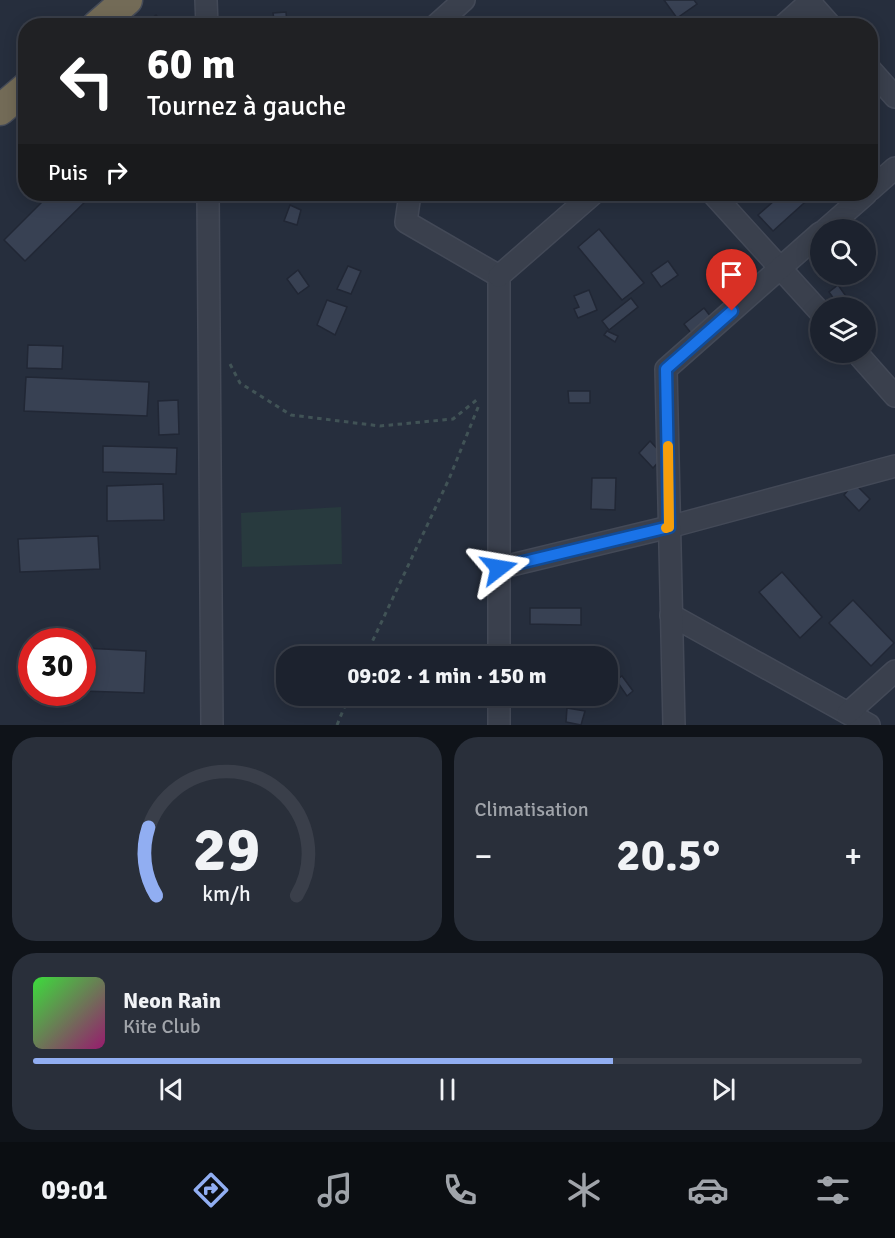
<!DOCTYPE html>
<html lang="fr">
<head>
<meta charset="utf-8">
<style>
  :root { --surface:#1c222e; --page:#292f3a; --text:#f1f3f6; --muted:#a0a4aa; --line:#3a3f4a; --accent:#91aef2 }
  body { margin:0; font-family:Signika,sans-serif; background:var(--page); color:var(--text); height:100vh; display:flex; flex-direction:column; font-size:22px; white-space:nowrap }
  * { box-sizing:border-box; margin:0 }
  p { font-size:20px; color:var(--muted) }
  .icon { flex:none; width:33px; height:33px; fill:none; stroke:currentColor; stroke-width:2; stroke-linecap:round; stroke-linejoin:round }
  .map { position:relative; height:725px; overflow:hidden }
  .panel { display:flex; flex-direction:column; gap:12px; padding:12px; background:#0f1319; flex:1 }
  .panel>* { flex:none }
  .banner { position:absolute; left:18px; top:18px; width:860px; height:183px; border-radius:24px; box-shadow:0 3px 15px #0003,0 0 0 2px var(--line); background:#202124; color:#fff; overflow:hidden }
  .fabs { position:absolute; left:810px; top:219px; display:grid; gap:12px }
  .fabs a { display:grid; place-items:center; width:66px; height:66px; border-radius:50%; background:var(--surface); box-shadow:0 3px 15px #0003,0 0 0 2px var(--line); font-size:30px }
  .speed { position:absolute; left:18px; top:628px; display:flex; gap:12px; font-size:30px; font-weight:700; text-align:center }
  .speed>* { display:grid; place-content:center; width:78px; height:78px; border-radius:50%; background:var(--surface); box-shadow:0 3px 15px #0003,0 0 0 2px var(--line); line-height:1 }
  .speed .limit { border:9px solid #d22; background:#fff; color:#111 }
  .pin { position:absolute; display:grid; place-items:center; width:51px; height:51px; color:#fff; margin:-62px -26px; border-radius:50% 50% 50% 0; rotate:-45deg; box-shadow:0 0 6px #0007 }
  .pin .icon { rotate:45deg }
  .me { position:absolute; width:66px; margin:-33px; rotate:76deg; stroke-linejoin:round; filter:drop-shadow(0 0 4px #0008) }
  .turn { display:flex; align-items:center; gap:21px; height:126px; padding:0 30px; font-size:27px }
  .turn .icon { width:78px; height:78px; stroke-width:2.5 }
  .turn b { display:block; font-size:42px; line-height:51px }
  .then { display:flex; align-items:center; height:57px; padding:0 30px; background:#0003; gap:12px; font-size:22px }
  .big { font-size:45px; font-weight:700; line-height:1.1 }
  .panel .card { flex:1; display:flex; flex-direction:column; justify-content:center; gap:9px; min-width:0; padding:0 21px; border-radius:24px; background:var(--page) }
  .panel .dial { align-items:center; gap:0 }
  .dial svg { height:156px; overflow:visible; fill:none; stroke:var(--line); stroke-width:7; stroke-linecap:round; text-anchor:middle }
  .dial text { fill:var(--text); stroke:none }
  .song { display:flex; align-items:center; gap:18px }
  .cover { width:72px; height:72px; border-radius:9px; background:linear-gradient(135deg,hsl(120 70% 55%),hsl(320 70% 35%)) }
  .played { height:6px; border-radius:3px; background:linear-gradient(90deg,var(--accent) 70%,var(--line) 70%) }
  .keys { display:flex; justify-content:space-around; direction:ltr }
  .heat { display:flex; justify-content:space-between; align-items:center; font-size:33px; direction:ltr }
  .panel .tiles { flex:1; display:grid; gap:12px; grid-template-columns:1fr 1fr }
  .card:last-child { grid-column:span 2 }
  .trip { position:absolute; left:276px; top:646px; width:342px; height:60px; border-radius:24px; background:var(--surface); box-shadow:0 3px 15px #0003,0 0 0 2px var(--line); font-weight:700; line-height:60px; text-align:center }
  .dock { display:flex; height:96px; justify-content:space-around; align-items:center; background:#0b0e12; color:var(--muted) }
  .dock .icon { width:42px; height:42px }
  .dock .active { color:var(--accent) }
  .dock b { font-size:27px; color:var(--text) }
  .map>svg:first-child { display:block }
  .park { fill:#283a3e }
  .building { fill:#384153; stroke:#212735; stroke-width:1.5 }
  .lines { fill:none; stroke-linecap:round; stroke-linejoin:round }
  .minor-casing { stroke:#434957; stroke-width:24 }
  .highway-casing { stroke:#454b58; stroke-width:33 }
  .path { stroke:#415356; stroke-width:3; stroke-dasharray:4.5 4.5; stroke-linecap:butt }
  .minor { stroke:#3a404d; stroke-width:21 }
  .highway { stroke:#736b57; stroke-width:30 }
  .route-casing { stroke:#114b97; stroke-width:15 }
  .route { stroke:#1a73e8; stroke-width:10 }
  .slow { stroke:#f59e0b; stroke-width:10 }
</style>
</head>
<body>
<div class="map">
<svg width="895" height="725" viewBox="0 0 895 725">
  <rect width="100%" height="100%" fill="#262e3d"/>
  <path class="park" d="M341 507 342 564 242 567 241 513Z"/>
  <g class="building">
    <path d="M664 0H694L697 4 677 18Z"/>
    <path d="M286 12 287 24 275 25 273 13Z"/>
    <path d="M156 15 164 26H142Z"/>
    <path d="M50 194H93L25 261 4 240Z"/>
    <path d="M782 194H814L773 231 758 215Z"/>
    <path d="M290 205 301 210 297 225 284 221Z"/>
    <path d="M599 229 644 283 622 300 578 247Z"/>
    <path d="M668 261 678 275 661 287 651 273Z"/>
    <path d="M348 266 361 271 351 294 337 289Z"/>
    <path d="M298 270 309 286 298 294 287 279Z"/>
    <path d="M846 274H864L865 277 850 282Z"/>
    <path d="M838 285 848 299 839 306 829 292Z"/>
    <path d="M589 290 597 310 578 318 574 309 579 307 574 296Z"/>
    <path d="M631 298 638 307 609 330 602 321Z"/>
    <path d="M327 300 347 307 335 335 317 325Z"/>
    <path d="M704 308 711 317 691 333 684 324Z"/>
    <path d="M607 331 618 336 615 342 604 335Z"/>
    <path d="M28 345 63 346 62 369 27 368Z"/>
    <path d="M26 377 149 382 147 416 24 411Z"/>
    <path d="M568 391H590V403H569Z"/>
    <path d="M178 400 179 434 159 435 158 401Z"/>
    <path d="M650 441 664 456 653 468 639 453Z"/>
    <path d="M103 446 177 448 176 474 103 472Z"/>
    <path d="M592 478H616L615 510 591 509Z"/>
    <path d="M854 483 870 499 859 511 844 495Z"/>
    <path d="M163 484 164 520 107 521V486Z"/>
    <path d="M98 536 100 569 20 572 18 539Z"/>
    <path d="M782 572 822 617 800 638 759 592Z"/>
    <path d="M853 600 894 643 871 666 829 623Z"/>
    <path d="M530 608H581V625L530 624Z"/>
    <path d="M25 646 32 647V689H24Z"/>
    <path d="M82 648 146 651 144 693 82 691Z"/>
    <path d="M622 676 633 691 627 696 616 680Z"/>
    <path d="M567 708 585 711 581 725 566 722Z"/>
  </g>
  <g class="lines">
    <defs>
      <g id="minor">
        <path d="M206 0 207 26"/>
        <path d="M808 0 831 26"/>
        <path d="M435 26 464 0"/>
        <path d="M783 26 812 0"/>
        <path d="M870 69 895 97"/>
        <path d="M870 190 895 168"/>
        <path d="M208 194 212 725"/>
        <path d="M410 194 406 222 499 276V657"/>
        <path d="M713 194 820 312"/>
        <path d="M825 230 866 194"/>
        <path d="M499 276 593 194"/>
        <path d="M856 352 895 396"/>
        <path d="M499 568 669 527 895 466"/>
        <path d="M671 615 869 725"/>
        <path d="M848 713 895 671"/>
        <path d="M499 725V696"/>
        <path d="M674 725 666 369 820 233"/>
      </g>
      <g id="highway">
        <path d="M97 26 127 0"/>
        <path d="M0 110 26 88"/>
      </g>
    </defs>
    <use href="#minor" class="minor-casing"/>
    <use href="#highway" class="highway-casing"/>
    <g class="path">
      <path d="M230 364 240 383 291 415 380 426 453 419 479 398"/>
      <path d="M365 657 449 479 479 405"/>
      <path d="M337 725 349 696"/>
    </g>
    <use href="#minor" class="minor"/>
    <use href="#highway" class="highway"/>
  </g>
  <g class="lines">
    <defs>
      <path id="route" d="M499 568 669 527 666 369 732 311"/>
    </defs>
    <use href="#route" class="route-casing"/>
    <use href="#route" class="route"/>
    <path class="slow" d="M666 528 669 527 668 446"/>
  </g>
</svg>
<div class="fabs">
<a><svg class="icon" aria-label="search" viewBox="0 0 24 24"><circle cx="10" cy="10" r="6"/><path d="M15 15l6 6"/></svg></a>
<a><svg class="icon" aria-label="layers" viewBox="0 0 24 24"><path d="M12 4l9 5-9 5-9-5zM3 14l9 5 9-5"/></svg></a>
</div>
<div class="speed"><div class="limit">30</div></div>
<div class="pin" style="left:732px;top:311px;background:#d93025"><svg class="icon" aria-label="arrive" viewBox="0 0 24 24"><path d="M6 21V4h12l-3 4 3 4H6"/></svg></div>
<svg class="me" style="left:499px;top:568px" viewBox="-20 -20 40 40"><path d="M0-17L14 15 0 8-14 15z" fill="#1a73e8" stroke="#fff" stroke-width="4"/></svg>
<div class="trip">09:02 · 1 min · 150 m</div>
<div class="banner">
<div class="turn"><svg class="icon" aria-label="left" viewBox="0 0 24 24"><path d="M17 20v-9H6M10 6l-5 5 5 5"/></svg><div><b>60 m</b>Tournez à gauche</div></div>
<div class="then">Puis<svg class="icon" aria-label="right" viewBox="0 0 24 24"><path d="M7 20v-9h11M14 6l5 5-5 5"/></svg></div>
</div>
</div>
<section class="panel">
<div class="tiles">
<div class="card dial"><svg viewBox="0 0 100 80">
<path d="M14 69A42 42 0 1 1 86 69"/>
<path d="M14 69A42 42 0 0 1 10 34" stroke="#91aef2"/>
<text x="50" y="56" font-size="32" font-weight="700">29</text>
<text x="50" y="72" font-size="11">km/h</text>
</svg></div>
<div class="card"><p>Climatisation</p>
<div class="heat"><a>−</a><b class="big">20.5°</b><a>+</a></div>
</div>
<div class="card">
<div class="song"><i class="cover"></i><div><b>Neon Rain</b><p>Kite Club</p></div></div>
<div class="played"></div>
<div class="keys"><svg class="icon" aria-label="previous" viewBox="0 0 24 24"><path d="M18 5L8 12l10 7zM5 5v14"/></svg><svg class="icon" aria-label="pause" viewBox="0 0 24 24"><path d="M8 5v14M16 5v14"/></svg><svg class="icon" aria-label="next" viewBox="0 0 24 24"><path d="M6 5l10 7-10 7zM19 5v14"/></svg></div>
</div>
</div>
</section>
<nav class="dock">
<b>09:01</b>
<svg class="icon active" aria-label="directions" viewBox="0 0 24 24"><path d="M12 3l9 9-9 9-9-9zM9 14v-3h6M13 9l2 2-2 2"/></svg>
<svg class="icon" aria-label="music" viewBox="0 0 24 24"><path d="M9 18V5l10-2v13"/><circle cx="6" cy="18" r="3"/><circle cx="16" cy="16" r="3"/></svg>
<svg class="icon" aria-label="phone" viewBox="0 0 24 24"><path d="M5 4h4l2 5-3 2q2 4 5 5l2-3 5 2v4C11 20 4 13 5 4z"/></svg>
<svg class="icon" aria-label="climate" viewBox="0 0 24 24"><path d="M12 3v18M4 7l16 10M4 17L20 7"/></svg>
<svg class="icon" aria-label="car" viewBox="0 0 24 24"><path d="M5 17H2v-5l4-1 3-4h7l3 4 3 1v5h-3M9 17h6M6 11h13"/><circle cx="7" cy="17" r="2"/><circle cx="17" cy="17" r="2"/></svg>
<svg class="icon" aria-label="filters" viewBox="0 0 24 24"><path d="M4 7h16M4 17h16"/><circle cx="9" cy="7" r="2"/><circle cx="15" cy="17" r="2"/></svg>
</nav>
</body>
</html>
